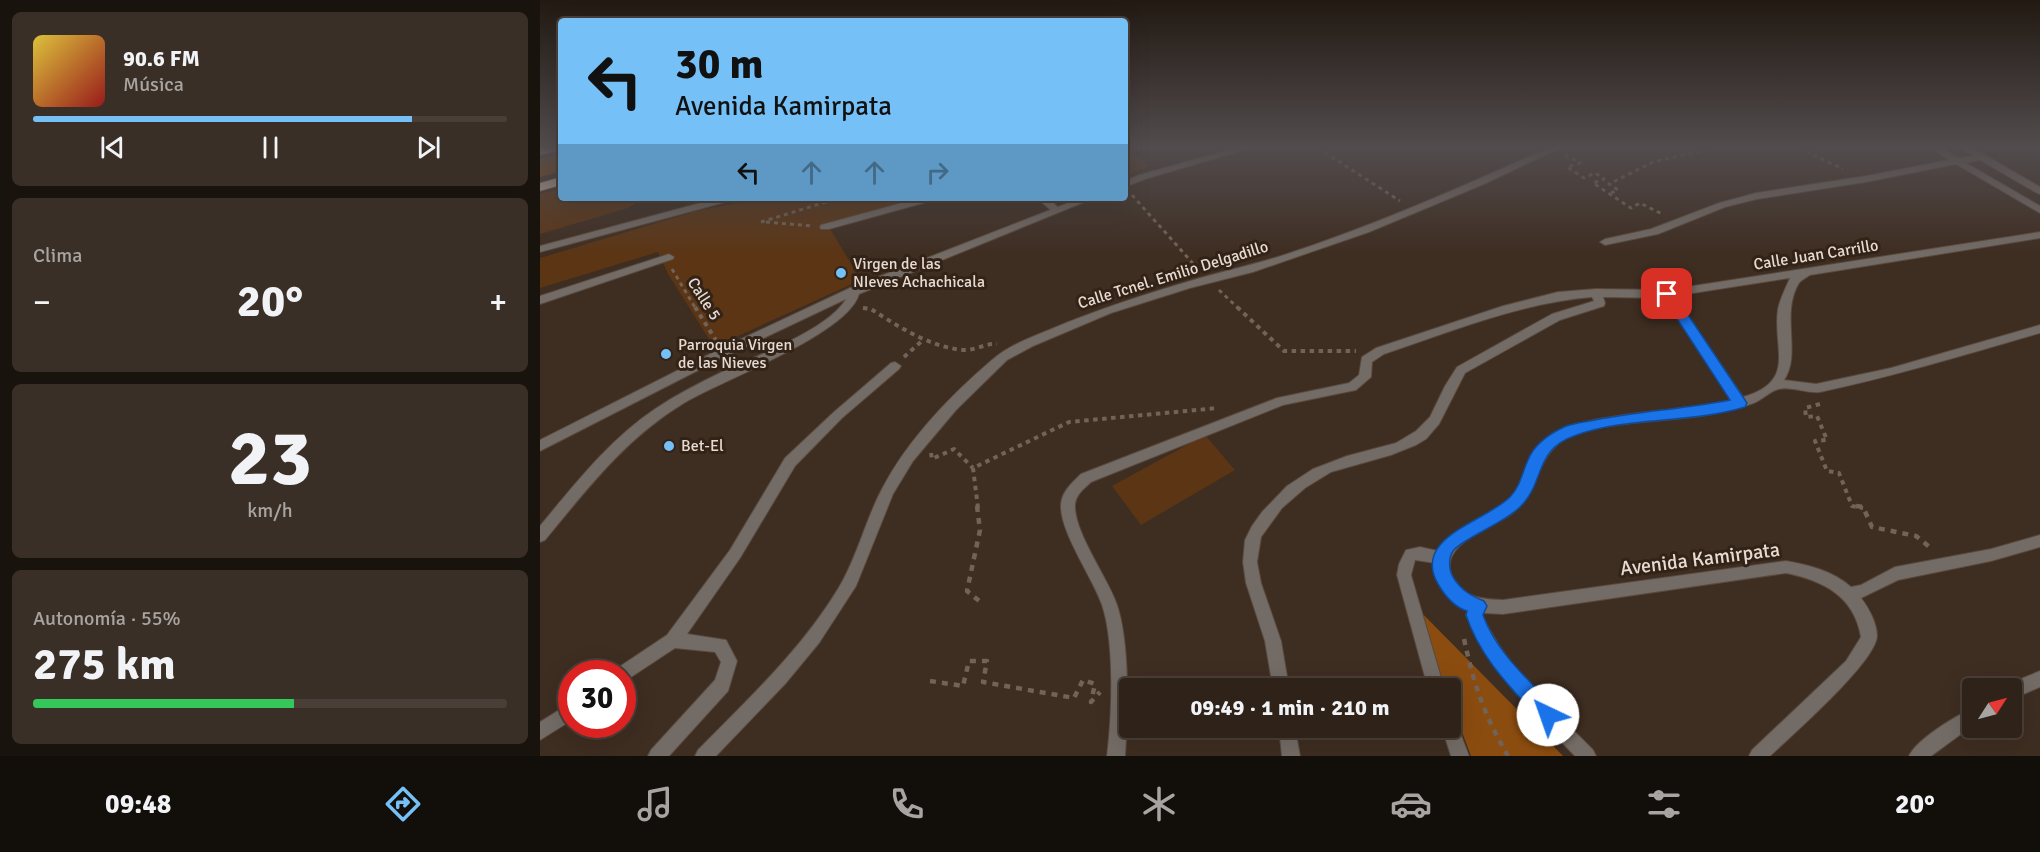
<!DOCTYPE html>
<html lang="es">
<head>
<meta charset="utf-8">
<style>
  :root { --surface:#2e2219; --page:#3a2f26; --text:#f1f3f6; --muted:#a7a4a2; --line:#493f38; --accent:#75c0f6 }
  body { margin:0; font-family:Signika,sans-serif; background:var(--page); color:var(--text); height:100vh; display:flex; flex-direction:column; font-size:22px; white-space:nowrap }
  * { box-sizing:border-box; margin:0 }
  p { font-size:20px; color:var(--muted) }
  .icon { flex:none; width:33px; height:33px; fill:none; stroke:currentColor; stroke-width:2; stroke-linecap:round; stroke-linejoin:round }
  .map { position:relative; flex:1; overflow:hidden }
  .details { display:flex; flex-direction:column; gap:12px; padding:12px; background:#19130e; width:540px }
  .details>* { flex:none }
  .guide { position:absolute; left:18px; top:18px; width:570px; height:183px; border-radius:6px; box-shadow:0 6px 24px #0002,0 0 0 2px var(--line); background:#75c0f6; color:#111; overflow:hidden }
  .needle { width:39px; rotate:54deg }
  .controls { position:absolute; left:1422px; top:678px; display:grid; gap:12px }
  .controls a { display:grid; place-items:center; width:60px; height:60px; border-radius:6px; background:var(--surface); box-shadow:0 6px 24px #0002,0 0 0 2px var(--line); font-size:30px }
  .speed { position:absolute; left:18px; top:660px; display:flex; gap:12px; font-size:30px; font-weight:700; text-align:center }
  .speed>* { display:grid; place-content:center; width:78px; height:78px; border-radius:50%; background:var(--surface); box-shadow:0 6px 24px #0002,0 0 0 2px var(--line); line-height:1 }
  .speed .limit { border:9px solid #d22; background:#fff; color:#111 }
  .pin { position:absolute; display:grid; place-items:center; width:51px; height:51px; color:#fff; margin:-26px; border-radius:12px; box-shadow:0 3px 9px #0006 }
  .me { position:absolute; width:66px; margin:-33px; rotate:318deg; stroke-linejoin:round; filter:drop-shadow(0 0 4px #0008) }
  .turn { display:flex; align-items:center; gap:21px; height:126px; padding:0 18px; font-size:27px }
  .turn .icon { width:78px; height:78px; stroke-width:2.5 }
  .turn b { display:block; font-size:42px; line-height:51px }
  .lanes { display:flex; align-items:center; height:57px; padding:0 18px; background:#0003; justify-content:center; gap:30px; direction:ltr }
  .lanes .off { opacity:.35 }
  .big { font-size:45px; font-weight:700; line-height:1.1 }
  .details .card { flex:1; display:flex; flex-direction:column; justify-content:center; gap:9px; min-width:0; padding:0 21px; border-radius:9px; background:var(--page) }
  .details .dial { align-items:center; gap:0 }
  .dial b { font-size:78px; line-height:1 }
  .song { display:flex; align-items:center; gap:18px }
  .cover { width:72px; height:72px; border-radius:9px; background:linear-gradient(135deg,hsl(50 70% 55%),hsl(0 70% 35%)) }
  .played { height:6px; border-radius:3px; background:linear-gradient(90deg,var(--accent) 80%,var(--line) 80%) }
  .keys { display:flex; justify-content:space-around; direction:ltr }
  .heat { display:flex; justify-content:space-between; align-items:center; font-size:33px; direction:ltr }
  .charge { height:9px; border-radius:4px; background:linear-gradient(90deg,#34c759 55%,var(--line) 0) }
  .trip { position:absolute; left:579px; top:678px; width:342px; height:60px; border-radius:6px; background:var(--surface); box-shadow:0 6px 24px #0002,0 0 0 2px var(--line); font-weight:700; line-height:60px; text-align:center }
  .tab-bar { display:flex; height:96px; justify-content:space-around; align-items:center; background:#120e0a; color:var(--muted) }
  .tab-bar .icon { width:42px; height:42px }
  .tab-bar .selected { color:var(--accent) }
  .tab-bar b { font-size:27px; color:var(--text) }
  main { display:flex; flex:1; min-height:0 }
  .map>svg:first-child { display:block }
  .green { fill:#5b3514 }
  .forest { fill:#8b4c0f }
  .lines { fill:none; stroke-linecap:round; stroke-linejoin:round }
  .river { fill:#814300; fill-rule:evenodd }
  .pedestrian-casing { stroke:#59493d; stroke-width:2 }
  .minor-casing { stroke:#59493d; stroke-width:2 }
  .tertiary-casing { stroke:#59493d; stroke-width:2 }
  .motorway-casing { stroke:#59493d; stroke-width:2 }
  .path-far2 { stroke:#726358; stroke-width:3; stroke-dasharray:4 4; stroke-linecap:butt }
  .path-far1 { stroke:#726358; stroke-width:4; stroke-dasharray:4.5 4.5; stroke-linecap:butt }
  .path { stroke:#726358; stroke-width:4.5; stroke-dasharray:6 6; stroke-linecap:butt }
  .pedestrian { fill:#736b65; fill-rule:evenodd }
  .minor { fill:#736b65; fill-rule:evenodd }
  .tertiary { fill:#736b65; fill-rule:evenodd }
  .motorway { fill:#cfbaaa; fill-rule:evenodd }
  .route { fill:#1a73e8; stroke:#114b97; stroke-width:1.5 }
  .poi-dot { fill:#75c0f6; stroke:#332317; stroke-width:2 }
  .labels { text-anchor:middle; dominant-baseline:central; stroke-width:6; stroke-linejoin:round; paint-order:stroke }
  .street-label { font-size:16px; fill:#e6dbd3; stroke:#332317 }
  .poi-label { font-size:16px; fill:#e6dbd3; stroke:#332317; text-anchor:start }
  .near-street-label { font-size:20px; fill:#e6dbd3; stroke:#332317 }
</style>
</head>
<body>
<main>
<section class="details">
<div class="card">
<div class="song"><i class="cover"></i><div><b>90.6 FM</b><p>Música</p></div></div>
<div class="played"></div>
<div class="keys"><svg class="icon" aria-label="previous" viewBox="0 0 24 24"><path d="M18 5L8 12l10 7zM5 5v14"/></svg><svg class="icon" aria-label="pause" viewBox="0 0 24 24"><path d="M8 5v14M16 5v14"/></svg><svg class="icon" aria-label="next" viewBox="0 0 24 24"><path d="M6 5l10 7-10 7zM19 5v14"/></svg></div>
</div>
<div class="card"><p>Clima</p>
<div class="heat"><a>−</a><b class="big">20°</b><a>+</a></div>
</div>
<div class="card dial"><b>23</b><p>km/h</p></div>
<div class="card"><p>Autonomía · 55%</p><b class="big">275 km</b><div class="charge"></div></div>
</section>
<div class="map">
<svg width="1500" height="756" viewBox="0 0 1500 756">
  <rect width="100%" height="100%" fill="#3e2d21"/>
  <g class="green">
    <path d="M585 148H587L610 166 586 175Z"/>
    <path d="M21 188V198H104L88 208 0 234V194Z"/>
    <path d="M224 198H378L287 224 321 280 174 347 128 274 118 252 0 288V258L160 210Z"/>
    <path d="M665 435 695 470 601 525 572 486Z"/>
  </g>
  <path class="forest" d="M870 601 1023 756H931L911 703 910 688H905Z"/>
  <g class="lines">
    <path class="river" d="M21 153V171L0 177V159Z"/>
    <defs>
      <g id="pedestrian">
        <path d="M380 198H396L394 200 289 229H281L280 227 281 225Z"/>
        <path d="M497 198H508L521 210 519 212H513Z"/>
      </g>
      <g id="minor">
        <path d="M696 148H711L605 179 585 187V181L599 175Z"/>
        <path d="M1008 148H1020L944 184 829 232 713 272 650 288 571 313 493 346 467 360 416 410 373 461 353 494 316 586 279 643 245 684 176 756H155L158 750C208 699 261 650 298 589 317 558 325 521 342 489 368 439 410 396 452 360 468 346 489 338 509 330 558 309 609 293 660 278 688 270 716 264 744 255 835 225 922 187 1008 148Z"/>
        <path d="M1391 148H1402L1419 158 1433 156 1422 148H1433L1500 187V194L1497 193 1440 160 1426 163 1500 206V213L1416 164 1326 182 1217 199 1185 207 1118 234 1065 245 1060 242 1065 239 1111 229 1179 203 1216 193 1326 176 1409 160Z"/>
        <path d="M541 198H554L319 294C308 334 182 380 144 403 86 438 47 489 5 540L0 542V526C35 484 69 440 115 409 136 395 159 383 182 372 215 356 288 330 306 299L188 355 0 451V440L180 349 310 288Z"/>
        <path d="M1500 232V238L1270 275C1266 278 1261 280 1259 283 1240 314 1262 354 1244 380L1276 384 1351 368 1500 325V333C1427 354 1355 376 1280 392 1268 394 1251 386 1239 389 1232 390 1223 399 1216 402 1205 407 1193 409 1182 412 1136 423 1070 419 1029 437 996 452 999 494 970 515 949 529 892 547 915 581 926 599 944 599 963 600L1246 561C1269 565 1293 571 1311 587L1321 585 1355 567 1451 549 1500 535V547L1451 561 1358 580 1321 598C1329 608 1337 624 1337 636 1336 662 1251 736 1230 756H1209L1212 750 1306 661 1321 637C1314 596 1284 581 1246 573L963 614 943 613 942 615C966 668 1013 709 1053 750L1056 756H1035C993 712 951 671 926 615L929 609C911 602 892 583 895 563L875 560 871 575 904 688H888L857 575 859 564 866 550 880 547 898 551C916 524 949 520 971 498 988 481 987 455 1006 440 1040 410 1144 413 1191 400L1124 298 1063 297 1065 303 1064 306 1020 320 925 373 899 424 886 439 876 445 851 455 791 472 765 488 742 508 721 537 717 562 721 583 741 641 749 688H733L725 641 706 583 703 562 705 540 712 526 722 512 747 486 773 469 807 456 856 443 876 431 890 417 905 386 917 367 1012 314 1054 301 1052 297C980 303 912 331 844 354L832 362 831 377 816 390 743 405 551 482C545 488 536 494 535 504 533 531 568 578 577 605 590 644 588 715 585 756H567C572 716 575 643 562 605 553 578 519 531 521 504 522 491 533 482 541 474L737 398 809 383 819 375 822 357 836 348 963 306 1018 292 1056 289 1127 290ZM1250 278C1246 287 1240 299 1238 309 1232 348 1258 381 1203 397L1134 296Z"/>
        <path d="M129 254 134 257 133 259 0 304V296Z"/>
        <path d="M355 362 361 366 359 369 302 418 255 466 200 558 147 634 186 640 197 661 188 691 129 756H108L111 750 175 680 181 662 175 652 135 648 82 683V674H75L76 669 127 635 190 550 245 458 294 412 351 363Z"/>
        <path d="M1500 671V687L1472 699V688H1465L1466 685Z"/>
        <path d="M32 702V720L0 740V722Z"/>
        <path d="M1432 709V726L1391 756H1369C1376 740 1415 716 1432 709Z"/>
        <path d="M910 720 916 722 929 756H911L902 728H910Z"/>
        <path d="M739 728H755L760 756H742Z"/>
      </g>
      <path id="tertiary" d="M179 198H195L193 200 0 252V246Z"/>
      <g id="motorway">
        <path d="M0 148H19L17 151 0 155Z"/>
        <path d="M21 177V185L0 191V183Z"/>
      </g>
    </defs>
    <use href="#pedestrian" class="pedestrian-casing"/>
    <use href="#minor" class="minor-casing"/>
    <use href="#tertiary" class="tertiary-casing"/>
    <use href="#motorway" class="motorway-casing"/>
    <g class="path-far2">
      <path d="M778 148 860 201"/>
      <path d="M1259 148 1303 169"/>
      <path d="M1025 155 1040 163 1027 167 1044 178 1055 173 1064 179 1053 183 1091 208 1100 203 1122 214"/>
      <path d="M1071 193 1078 190 1069 184 1113 162 1175 148"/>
      <path d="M592 195 657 268"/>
      <path d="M221 222 299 198"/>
      <path d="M226 222 272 226"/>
      <path d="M132 269 156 309"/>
      <path d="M679 290 699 309"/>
      <path d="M323 308 328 309"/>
    </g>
    <g class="path-far1">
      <path d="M155 307 177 342"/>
      <path d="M697 307 744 351H816"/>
      <path d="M323 308 331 309C359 327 391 348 425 350 437 350 446 343 457 344"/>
      <path d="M364 357 384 339"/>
      <path d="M1280 404 1265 408 1266 417 1277 416 1287 440 1275 441 1287 471 1299 473 1312 506 1323 508"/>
      <path d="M391 453 392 459 414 449 433 468"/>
      <path d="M438 508 433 468 529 422 678 408"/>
    </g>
    <g class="path">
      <path d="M437 506 440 530 427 591 443 604"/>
      <path d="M1316 506 1323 507 1332 527 1376 536 1392 549"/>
      <path d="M924 639C934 685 944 715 968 756"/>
      <path d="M390 681 423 686 429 661H447L443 682 534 698 543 680 555 684 551 702 560 692"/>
    </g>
    <use href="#pedestrian" class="pedestrian"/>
    <use href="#minor" class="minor"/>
    <use href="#tertiary" class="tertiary"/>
    <use href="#motorway" class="motorway"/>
  </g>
  <linearGradient id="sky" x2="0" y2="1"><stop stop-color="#221912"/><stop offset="0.58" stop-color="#524c4e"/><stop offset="1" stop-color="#524c4e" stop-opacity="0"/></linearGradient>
  <rect width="1500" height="254" fill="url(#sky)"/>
  <path class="route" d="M1127 290 1132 291 1205 400 1207 403 1205 407C1150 424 1086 416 1034 436 994 450 1005 482 981 506 965 523 923 538 913 551 908 558 909 570 913 577 921 590 931 596 944 601L947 606 943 615C956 652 989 680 1015 708L1018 715 1015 721 1008 724 1001 721C972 689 940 658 926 615L927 611C914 607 905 596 898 584 871 537 945 522 970 497 980 487 982 473 988 460 994 445 1009 434 1024 427 1033 423 1045 422 1055 420 1100 411 1145 409 1190 400L1121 294Z"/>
  <g class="poi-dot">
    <circle cx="301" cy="273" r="6"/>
    <circle cx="126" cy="354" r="6"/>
    <circle cx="129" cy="446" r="6"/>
  </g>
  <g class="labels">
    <g class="street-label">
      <text transform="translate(1276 255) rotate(-9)">Calle Juan Carrillo</text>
      <text transform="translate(633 275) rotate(-17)">Calle Tcnel. Emilio Delgadillo</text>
      <text transform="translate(164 299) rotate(57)">Calle 5</text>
    </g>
    <g class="poi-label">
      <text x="313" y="264">Virgen de las<tspan x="313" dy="18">NIeves Achachicala</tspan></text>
      <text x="138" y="345">Parroquia Virgen<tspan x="138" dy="18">de las Nieves</tspan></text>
      <text x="141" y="446">Bet-El</text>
    </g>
    <g class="near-street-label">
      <text transform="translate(1160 559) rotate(-7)">Avenida Kamirpata</text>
    </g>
  </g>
</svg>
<div class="controls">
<a><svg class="needle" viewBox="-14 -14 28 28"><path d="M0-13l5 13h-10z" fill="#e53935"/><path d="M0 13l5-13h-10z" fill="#a7a4a2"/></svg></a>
</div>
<div class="speed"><div class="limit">30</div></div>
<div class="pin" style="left:1127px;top:294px;background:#d93025"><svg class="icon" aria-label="arrive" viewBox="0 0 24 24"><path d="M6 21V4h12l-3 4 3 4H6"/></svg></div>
<svg class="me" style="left:1008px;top:715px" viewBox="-20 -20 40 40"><circle r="19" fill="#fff"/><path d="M0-13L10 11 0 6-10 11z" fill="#1a73e8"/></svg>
<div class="trip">09:49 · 1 min · 210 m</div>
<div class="guide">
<div class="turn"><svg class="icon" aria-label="left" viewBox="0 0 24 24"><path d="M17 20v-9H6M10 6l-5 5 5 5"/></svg><div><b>30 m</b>Avenida Kamirpata</div></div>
<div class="lanes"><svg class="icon" aria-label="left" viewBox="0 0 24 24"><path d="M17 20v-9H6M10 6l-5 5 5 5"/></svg><svg class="icon off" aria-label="ahead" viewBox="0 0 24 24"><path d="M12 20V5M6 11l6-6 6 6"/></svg><svg class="icon off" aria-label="ahead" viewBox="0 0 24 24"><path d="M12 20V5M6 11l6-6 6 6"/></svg><svg class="icon off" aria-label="right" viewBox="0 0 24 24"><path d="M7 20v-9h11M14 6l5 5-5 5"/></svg></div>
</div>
</div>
</main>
<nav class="tab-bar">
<b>09:48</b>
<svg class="icon selected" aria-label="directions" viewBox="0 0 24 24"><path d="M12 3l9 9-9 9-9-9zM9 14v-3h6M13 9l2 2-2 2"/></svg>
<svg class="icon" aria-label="music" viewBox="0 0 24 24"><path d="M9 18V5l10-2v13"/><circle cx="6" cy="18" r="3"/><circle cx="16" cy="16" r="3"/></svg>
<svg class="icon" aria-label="phone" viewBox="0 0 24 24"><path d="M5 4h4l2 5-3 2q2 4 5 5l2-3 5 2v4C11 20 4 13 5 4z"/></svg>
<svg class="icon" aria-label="climate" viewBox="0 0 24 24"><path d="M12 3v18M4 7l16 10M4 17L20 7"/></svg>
<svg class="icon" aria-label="car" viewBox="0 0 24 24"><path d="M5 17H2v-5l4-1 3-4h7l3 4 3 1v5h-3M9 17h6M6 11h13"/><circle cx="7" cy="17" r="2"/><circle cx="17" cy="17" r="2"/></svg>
<svg class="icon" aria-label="filters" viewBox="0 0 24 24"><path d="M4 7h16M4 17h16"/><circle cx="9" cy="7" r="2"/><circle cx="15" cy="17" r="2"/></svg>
<b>20°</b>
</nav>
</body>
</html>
